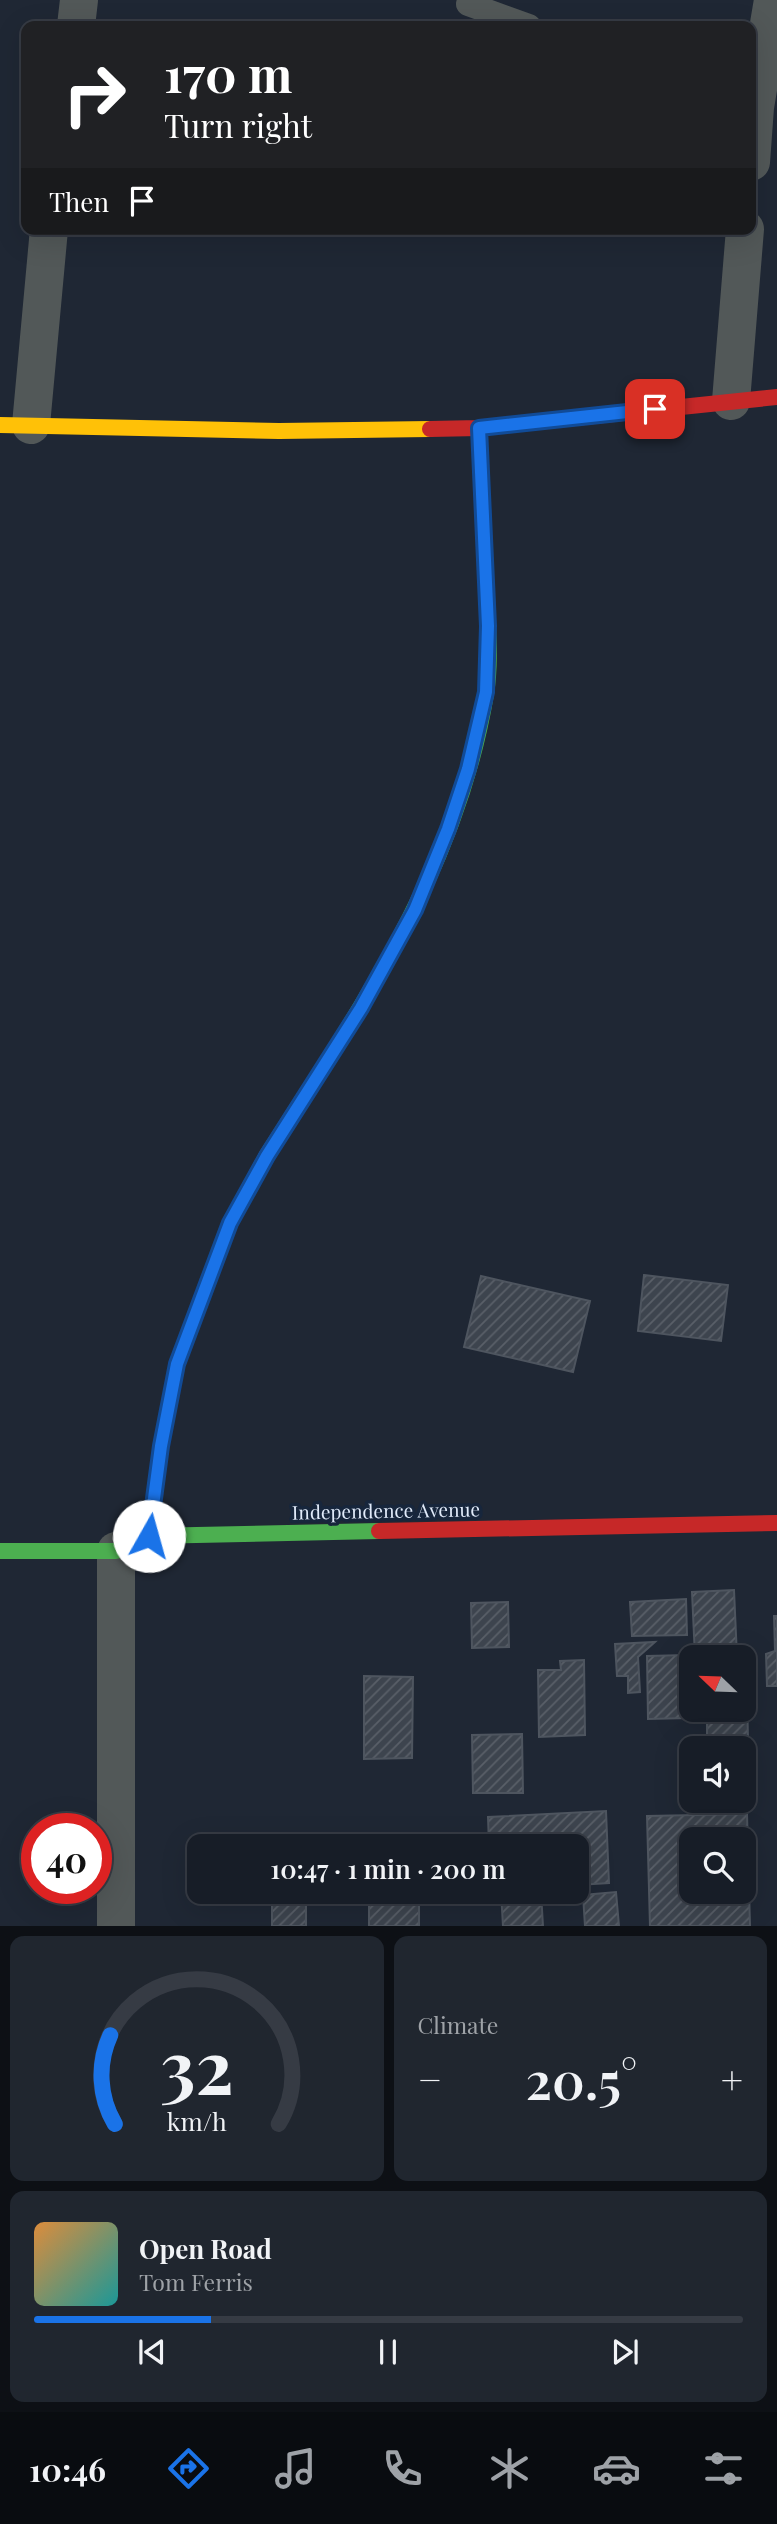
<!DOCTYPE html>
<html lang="en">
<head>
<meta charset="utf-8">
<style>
  :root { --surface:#171d27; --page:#20262f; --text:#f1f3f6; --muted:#9ea2a7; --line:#363b44; --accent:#1a73e8 }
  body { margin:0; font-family:"Playfair Display",serif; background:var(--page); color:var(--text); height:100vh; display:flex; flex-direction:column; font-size:26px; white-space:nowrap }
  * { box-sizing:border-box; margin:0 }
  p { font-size:23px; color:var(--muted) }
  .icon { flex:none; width:38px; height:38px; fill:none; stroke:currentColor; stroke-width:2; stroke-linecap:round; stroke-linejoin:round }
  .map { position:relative; height:1926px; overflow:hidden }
  .sheet { display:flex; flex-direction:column; gap:10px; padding:10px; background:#0d1015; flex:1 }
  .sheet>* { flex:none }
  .hud { position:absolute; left:21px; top:21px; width:735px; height:214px; border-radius:14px; box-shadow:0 7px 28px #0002,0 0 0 2px var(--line); background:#202124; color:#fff; overflow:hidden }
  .needle { width:46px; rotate:293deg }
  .buttons { position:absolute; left:679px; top:1645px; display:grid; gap:14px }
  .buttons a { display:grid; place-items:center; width:77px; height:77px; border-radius:14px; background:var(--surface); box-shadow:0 7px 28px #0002,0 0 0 2px var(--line); font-size:35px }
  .speed { position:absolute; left:21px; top:1813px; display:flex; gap:14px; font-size:35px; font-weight:700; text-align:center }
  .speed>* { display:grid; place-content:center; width:91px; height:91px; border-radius:50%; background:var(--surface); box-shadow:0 7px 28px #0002,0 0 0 2px var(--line); line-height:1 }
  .speed .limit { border:10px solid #d22; background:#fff; color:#111 }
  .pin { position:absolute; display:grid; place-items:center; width:60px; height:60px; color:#fff; margin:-30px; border-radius:14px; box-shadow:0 4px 10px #0006 }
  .me { position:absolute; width:77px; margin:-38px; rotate:7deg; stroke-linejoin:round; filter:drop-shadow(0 0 5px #0008) }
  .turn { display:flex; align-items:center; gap:24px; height:147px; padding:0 28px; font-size:32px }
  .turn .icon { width:91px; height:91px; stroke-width:2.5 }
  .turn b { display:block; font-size:49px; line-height:60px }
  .then { display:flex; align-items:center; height:66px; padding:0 28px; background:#0003; gap:14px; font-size:26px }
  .big { font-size:52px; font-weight:600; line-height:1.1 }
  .sheet .card { flex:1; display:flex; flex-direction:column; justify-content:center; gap:10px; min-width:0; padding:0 24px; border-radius:14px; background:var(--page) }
  .sheet .dial { align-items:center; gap:0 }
  .dial svg { height:182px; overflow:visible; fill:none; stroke:var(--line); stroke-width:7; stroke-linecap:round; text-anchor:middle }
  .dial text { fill:var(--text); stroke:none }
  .song { display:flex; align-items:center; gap:21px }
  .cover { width:84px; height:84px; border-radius:10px; background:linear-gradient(135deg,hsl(30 70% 55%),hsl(180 70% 35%)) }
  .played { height:7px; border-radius:4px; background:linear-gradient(90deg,var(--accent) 25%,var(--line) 25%) }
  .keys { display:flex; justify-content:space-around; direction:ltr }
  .heat { display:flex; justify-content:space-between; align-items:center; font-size:38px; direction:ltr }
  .sheet .tiles { flex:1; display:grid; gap:10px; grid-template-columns:1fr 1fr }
  .card:last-child { grid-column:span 2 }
  .trip { position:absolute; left:187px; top:1834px; width:402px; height:70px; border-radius:14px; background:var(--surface); box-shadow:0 7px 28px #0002,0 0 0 2px var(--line); font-weight:600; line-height:70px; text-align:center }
  .tab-bar { display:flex; height:112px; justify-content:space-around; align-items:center; background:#090c10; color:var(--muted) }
  .tab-bar .icon { width:49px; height:49px }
  .tab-bar .selected { color:var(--accent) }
  .tab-bar b { font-size:32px; color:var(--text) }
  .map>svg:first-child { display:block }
  .building { fill:url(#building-hatch); stroke:#4e555f; stroke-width:2; fill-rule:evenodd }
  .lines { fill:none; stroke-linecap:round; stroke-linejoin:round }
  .lane { stroke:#525858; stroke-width:24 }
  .street { stroke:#525858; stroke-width:38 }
  .fast { stroke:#4caf50; stroke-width:16 }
  .slow { stroke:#ffc107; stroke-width:16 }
  .jam { stroke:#c62828; stroke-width:16 }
  .route-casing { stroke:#114b97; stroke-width:18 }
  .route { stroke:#1a73e8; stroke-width:12 }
  .labels { text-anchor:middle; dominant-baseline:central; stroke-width:7; stroke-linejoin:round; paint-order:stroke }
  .street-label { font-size:19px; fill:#e1ebfa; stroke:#17263c }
</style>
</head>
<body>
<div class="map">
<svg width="777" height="1926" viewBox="0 0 777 1926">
  <defs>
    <pattern id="building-hatch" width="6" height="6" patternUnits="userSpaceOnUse" patternTransform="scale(1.75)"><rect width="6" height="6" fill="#3d444e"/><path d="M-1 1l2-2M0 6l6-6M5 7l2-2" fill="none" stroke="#595f68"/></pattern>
  </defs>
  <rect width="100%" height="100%" fill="#1f2734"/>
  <g class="building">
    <path d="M644 1275 728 1285 721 1341 638 1331Z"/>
    <path d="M481 1276 590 1301 573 1372 464 1347Z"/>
    <path d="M734 1590 737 1657H695L692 1592Z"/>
    <path d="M686 1599 687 1635 632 1636 630 1602Z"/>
    <path d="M508 1602 509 1647 472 1648 471 1603Z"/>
    <path d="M774 1616H777V1686H767L766 1654 775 1651Z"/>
    <path d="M655 1642 638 1657 640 1692 628 1693V1676H617L615 1644Z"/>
    <path d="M687 1655 689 1718 648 1719 647 1656Z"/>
    <path d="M584 1660 585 1735 539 1737 538 1670H561L560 1661Z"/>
    <path d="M364 1676 413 1677 412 1758 364 1759Z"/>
    <path d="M744 1695H747L748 1739 707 1740V1710H744Z"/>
    <path d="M522 1734 523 1793H473L472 1735Z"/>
    <path d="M748 1744 744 1768V1748H707Z"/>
    <path d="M606 1811 609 1883 578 1885V1846H489L488 1817Z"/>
    <path d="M747 1814 750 1926H650L647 1816ZM691 1839H744V1892H691Z"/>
    <path d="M256 1892H328V1896H306V1926H272V1901H256Z"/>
    <rect x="369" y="1892" width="50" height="34"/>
    <path d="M501 1892H541L543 1926H503Z"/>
    <path d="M616 1892 619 1926H585L583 1895Z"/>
  </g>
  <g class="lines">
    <path class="lane" d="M468 4 529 26"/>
    <g class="street">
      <path d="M76 26 79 0"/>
      <path d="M751 162 755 107 773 0"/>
      <path d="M731 401 745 229"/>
      <path d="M31 425 49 229"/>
      <path d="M116 1551V1926"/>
    </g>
    <g class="fast">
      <path d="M324 1066C397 952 464 829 486 694 491 663 488 629 487 598"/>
      <path d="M0 1551H116L149 1536 379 1531"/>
    </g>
    <g class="slow">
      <path d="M0 425 279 431 430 429"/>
      <path d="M149 1536 161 1446 177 1364 230 1223 267 1155 324 1066"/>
    </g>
    <g class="jam">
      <path d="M479 428 487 598"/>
      <path d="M430 429 479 428 777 397"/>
      <path d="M379 1531 777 1523"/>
    </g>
  </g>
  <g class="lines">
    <defs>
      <path id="route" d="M149 1536 161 1446 177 1364 230 1223 267 1156 361 1008 415 910 448 829 468 769 486 692 488 626 479 428 655 409"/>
    </defs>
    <use href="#route" class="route-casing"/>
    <use href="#route" class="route"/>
  </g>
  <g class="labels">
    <g class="street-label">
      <text transform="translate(386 1510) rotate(-1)">Independence Avenue</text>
    </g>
  </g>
</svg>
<div class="buttons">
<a><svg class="needle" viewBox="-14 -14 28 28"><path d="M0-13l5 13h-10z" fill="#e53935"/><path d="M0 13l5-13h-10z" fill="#9ea2a7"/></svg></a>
<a><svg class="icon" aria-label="sound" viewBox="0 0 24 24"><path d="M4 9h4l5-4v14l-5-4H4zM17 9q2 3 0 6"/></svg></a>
<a><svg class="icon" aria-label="search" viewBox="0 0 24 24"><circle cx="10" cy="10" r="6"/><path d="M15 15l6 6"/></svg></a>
</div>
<div class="speed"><div class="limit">40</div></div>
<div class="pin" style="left:655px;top:409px;background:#d93025"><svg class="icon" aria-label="arrive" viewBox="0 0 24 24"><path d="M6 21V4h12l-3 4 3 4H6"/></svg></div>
<svg class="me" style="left:149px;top:1536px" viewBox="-20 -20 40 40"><circle r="19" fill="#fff"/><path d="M0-13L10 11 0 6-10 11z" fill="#1a73e8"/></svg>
<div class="trip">10:47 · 1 min · 200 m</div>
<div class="hud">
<div class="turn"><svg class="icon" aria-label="right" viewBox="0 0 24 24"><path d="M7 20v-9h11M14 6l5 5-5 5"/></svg><div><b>170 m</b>Turn right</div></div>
<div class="then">Then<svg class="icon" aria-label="arrive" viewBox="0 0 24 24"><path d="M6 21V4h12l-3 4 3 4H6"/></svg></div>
</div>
</div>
<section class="sheet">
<div class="tiles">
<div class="card dial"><svg viewBox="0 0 100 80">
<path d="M14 69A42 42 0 1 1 86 69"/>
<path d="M14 69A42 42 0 0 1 12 30" stroke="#1a73e8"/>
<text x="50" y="56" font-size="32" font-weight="700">32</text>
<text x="50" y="72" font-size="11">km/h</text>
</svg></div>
<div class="card"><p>Climate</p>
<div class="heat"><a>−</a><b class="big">20.5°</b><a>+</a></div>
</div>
<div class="card">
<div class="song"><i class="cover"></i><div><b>Open Road</b><p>Tom Ferris</p></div></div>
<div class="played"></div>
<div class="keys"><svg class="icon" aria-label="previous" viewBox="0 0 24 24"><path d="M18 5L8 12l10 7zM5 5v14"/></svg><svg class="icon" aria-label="pause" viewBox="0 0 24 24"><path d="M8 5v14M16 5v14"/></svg><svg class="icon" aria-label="next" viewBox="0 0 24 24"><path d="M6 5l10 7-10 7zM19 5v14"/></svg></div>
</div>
</div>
</section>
<nav class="tab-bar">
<b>10:46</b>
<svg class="icon selected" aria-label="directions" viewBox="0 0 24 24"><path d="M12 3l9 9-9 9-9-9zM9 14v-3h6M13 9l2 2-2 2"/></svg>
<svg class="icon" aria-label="music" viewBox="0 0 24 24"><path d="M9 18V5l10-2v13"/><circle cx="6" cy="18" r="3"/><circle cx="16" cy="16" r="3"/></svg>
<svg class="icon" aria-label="phone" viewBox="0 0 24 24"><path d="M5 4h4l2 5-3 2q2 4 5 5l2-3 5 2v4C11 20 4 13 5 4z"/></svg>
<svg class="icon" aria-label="climate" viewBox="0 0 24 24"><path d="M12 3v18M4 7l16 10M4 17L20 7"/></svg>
<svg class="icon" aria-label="car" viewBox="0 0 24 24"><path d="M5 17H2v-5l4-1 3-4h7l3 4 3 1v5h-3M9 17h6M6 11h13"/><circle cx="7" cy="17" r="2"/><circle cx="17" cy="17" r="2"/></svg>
<svg class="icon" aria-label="filters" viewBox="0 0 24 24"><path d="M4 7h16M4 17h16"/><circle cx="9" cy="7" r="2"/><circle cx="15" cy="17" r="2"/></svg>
</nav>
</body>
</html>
